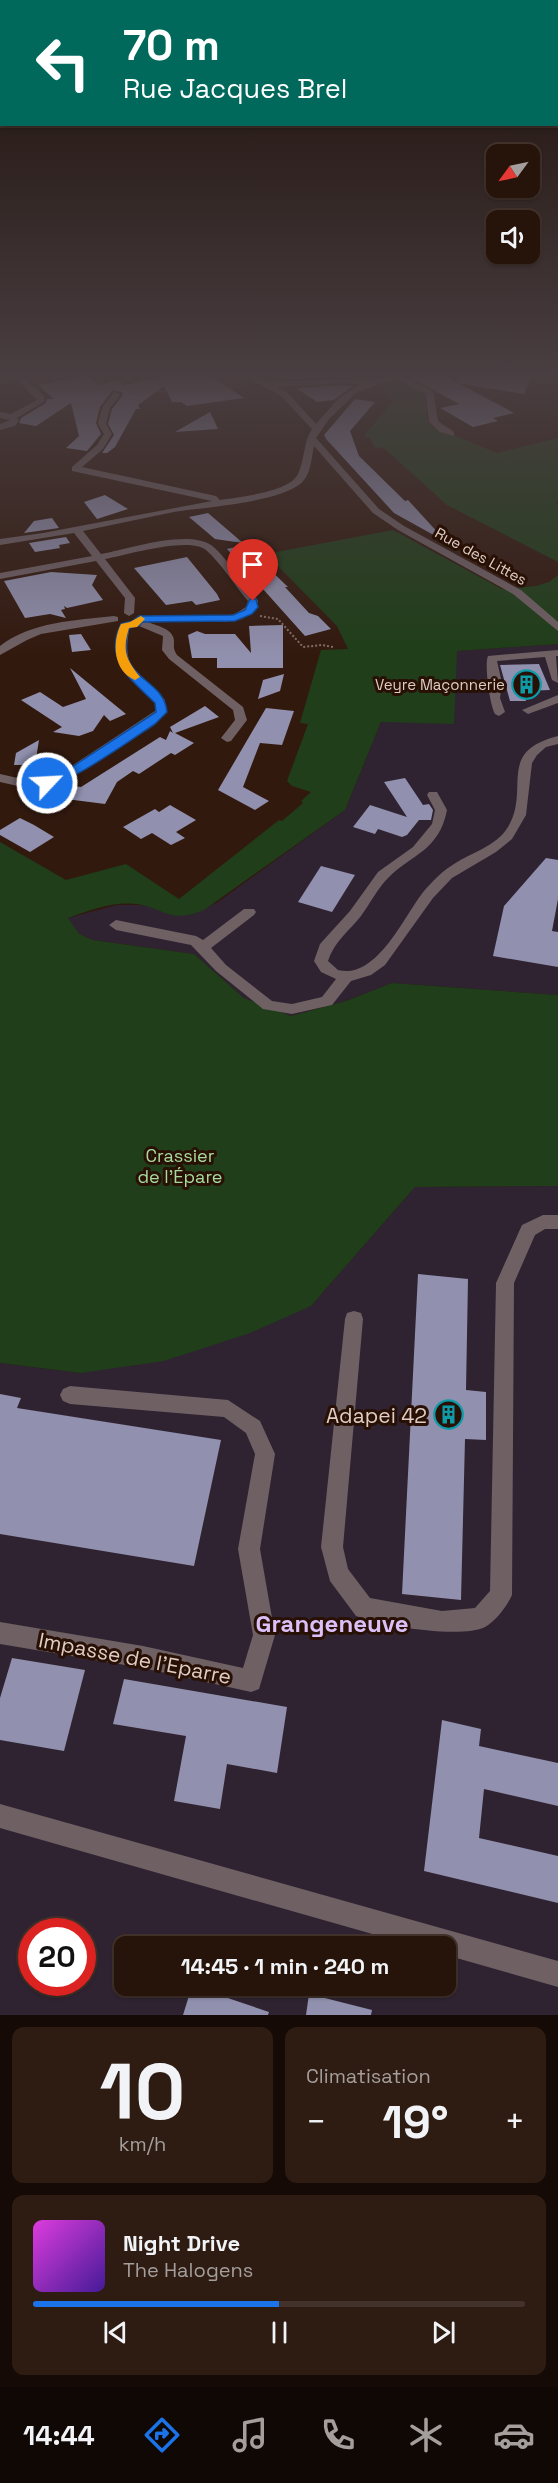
<!DOCTYPE html>
<html lang="fr">
<head>
<meta charset="utf-8">
<style>
  :root { --surface:#26130a; --page:#2e1c13; --text:#f1f3f6; --muted:#a49e9c; --line:#42322b; --accent:#1a73e8 }
  body { margin:0; font-family:"Space Grotesk",sans-serif; background:var(--page); color:var(--text); height:100vh; display:flex; flex-direction:column; font-size:22px; white-space:nowrap }
  * { box-sizing:border-box; margin:0 }
  p { font-size:20px; color:var(--muted) }
  .icon { flex:none; width:33px; height:33px; fill:none; stroke:currentColor; stroke-width:2; stroke-linecap:round; stroke-linejoin:round }
  .map { position:relative; height:2015px; overflow:hidden }
  .drawer { display:flex; flex-direction:column; gap:12px; padding:12px; background:#150a06; flex:1 }
  .drawer>* { flex:none }
  .top-card { position:absolute; left:0px; top:0px; width:558px; height:126px; box-shadow:0 2px 4px #0004,0 0 0 2px var(--line); background:#00695c; color:#fff; overflow:hidden }
  .needle { width:39px; rotate:237deg }
  .controls { position:absolute; left:486px; top:144px; display:grid; gap:12px }
  .controls a { display:grid; place-items:center; width:54px; height:54px; border-radius:12px; background:var(--surface); box-shadow:0 2px 4px #0004,0 0 0 2px var(--line); font-size:30px }
  .speed { position:absolute; left:18px; top:1918px; display:flex; gap:12px; font-size:30px; font-weight:700; text-align:center }
  .speed>* { display:grid; place-content:center; width:78px; height:78px; border-radius:50%; background:var(--surface); box-shadow:0 2px 4px #0004,0 0 0 2px var(--line); line-height:1 }
  .speed .limit { border:9px solid #d22; background:#fff; color:#111 }
  .pin { position:absolute; display:grid; place-items:center; width:51px; height:51px; color:#fff; margin:-62px -26px; border-radius:50% 50% 50% 0; rotate:-45deg; box-shadow:0 0 6px #0007 }
  .pin .icon { rotate:45deg }
  .me { position:absolute; width:66px; margin:-33px; rotate:65deg; stroke-linejoin:round; filter:drop-shadow(0 0 4px #0008) }
  .turn { display:flex; align-items:center; gap:21px; height:126px; padding:0 24px; font-size:27px }
  .turn .icon { width:78px; height:78px; stroke-width:2.5 }
  .turn b { display:block; font-size:42px; line-height:51px }
  .big { font-size:45px; font-weight:800; line-height:1.1 }
  .drawer .widget { flex:1; display:flex; flex-direction:column; justify-content:center; gap:9px; min-width:0; padding:0 21px; border-radius:12px; background:var(--page) }
  .drawer .dial { align-items:center; gap:0 }
  .dial b { font-size:78px; line-height:1 }
  .song { display:flex; align-items:center; gap:18px }
  .cover { width:72px; height:72px; border-radius:9px; background:linear-gradient(135deg,hsl(300 70% 55%),hsl(260 70% 35%)) }
  .played { height:6px; border-radius:3px; background:linear-gradient(90deg,var(--accent) 50%,var(--line) 50%) }
  .keys { display:flex; justify-content:space-around; direction:ltr }
  .heat { display:flex; justify-content:space-between; align-items:center; font-size:33px; direction:ltr }
  .drawer .tiles { flex:1; display:grid; gap:12px; grid-template-columns:1fr 1fr }
  .widget:last-child { grid-column:span 2 }
  .trip { position:absolute; left:114px; top:1936px; width:342px; height:60px; border-radius:12px; background:var(--surface); box-shadow:0 2px 4px #0004,0 0 0 2px var(--line); font-weight:800; line-height:60px; text-align:center }
  .menu { display:flex; height:96px; justify-content:space-around; align-items:center; background:#0f0804; color:var(--muted) }
  .menu .icon { width:42px; height:42px }
  .menu .selected { color:var(--accent) }
  .menu b { font-size:27px; color:var(--text) }
  .map>svg:first-child { display:block }
  .industrial { fill:#2f2331; fill-rule:evenodd }
  .green { fill:#1f3e19 }
  .building { fill:#9190ae }
  .lines { fill:none; stroke-linecap:round; stroke-linejoin:round }
  .path-far1 { stroke:#846f65; stroke-width:1.5; stroke-dasharray:1.5 1.5; stroke-linecap:butt }
  .path { stroke:#846f65; stroke-width:2; stroke-dasharray:2 2; stroke-linecap:butt }
  .minor { fill:#6f6064; fill-rule:evenodd }
  .route { fill:#1a73e8; stroke:#114b97; stroke-width:1.5 }
  .slow { fill:#f59e0b }
  .labels { text-anchor:middle; dominant-baseline:central; stroke-width:6; stroke-linejoin:round; paint-order:stroke }
  .far-street-label { font-size:15px; fill:#dfcdc5; stroke:#281005 }
  .far-poi-label { font-size:15px; fill:#dfcdc5; stroke:#281005; text-anchor:end }
  .park-label { font-size:18px; fill:#a6db9d; stroke:#281005 }
  .near-poi-label { font-size:21px; fill:#dfcdc5; stroke:#281005; text-anchor:end }
  .near-street-label { font-size:21px; fill:#dfcdc5; stroke:#281005 }
  .near-neighbourhood-label { font-size:24px; font-weight:bold; fill:#dac0f7; stroke:#281005 }
</style>
</head>
<body>
<div class="map">
<svg width="558" height="2015" viewBox="0 0 558 2015">
  <rect width="100%" height="100%" fill="#32190e"/>
  <g class="industrial">
    <path d="M558 644V995L392 983 346 1001 291 1016 244 998 194 954 93 940 79 934 72 927 68 918 117 905H140L192 914 218 902 345 810 381 722 457 651Z"/>
    <path d="M558 1186V2015H0V1363L81 1373 311 1306 415 1187ZM32 1932H82V1983H32ZM124 1947H446V1986H124Z"/>
  </g>
  <g class="green">
    <path d="M252 375H276L282 379 301 375 326 378 343 375H387L370 379H351L349 376 345 377 346 379 268 383Z"/>
    <path d="M382 383H405L427 394V419L431 426 497 453 558 438V502L556 503 558 505V562L447 505 384 448 374 447 370 437 364 436 392 402Z"/>
    <path d="M393 530 502 589 536 586 549 582 558 575V644L457 651 454 724 381 722 345 810 204 910C169 924 167 909 137 904 114 901 89 910 68 918L79 934 93 940 194 954 244 998 291 1016 346 1001 392 983 558 995V1186L415 1187 311 1306 250 1333 164 1361 81 1373 0 1363V842L66 880 126 864 179 899 279 820 282 821 303 803 301 801 311 792 292 786 287 781 308 724 300 723 321 650 348 649 337 626 266 554Z"/>
  </g>
  <g class="building">
    <path d="M86 375 99 385 118 381 124 385 172 375H209L244 398 187 406 181 402H172L164 386 138 405 140 409H136L115 447 107 453H102L114 435 108 424 112 409 123 395 122 392 113 390 100 407 96 423 101 434 87 451 66 448 79 436 71 403 36 426 19 423 21 418 46 403 47 399H54L38 385Z"/>
    <path d="M276 375H349L350 377 283 379Z"/>
    <path d="M407 375H444L457 382 458 375H532L524 394 458 383 514 413 493 418 498 421 473 427 440 408 459 404Z"/>
    <path d="M343 385 353 386 334 400 317 402 296 388Z"/>
    <path d="M355 399 375 402 350 431 359 456 405 501 408 500 441 536 439 538 394 513 327 440 324 435Z"/>
    <path d="M210 412 218 429 175 432Z"/>
    <path d="M105 495 128 509 97 519 84 502Z"/>
    <path d="M208 513 243 543 215 539 189 517Z"/>
    <path d="M52 518 59 528 24 533 34 521Z"/>
    <path d="M66 537 70 543 59 545 60 548 35 552 29 543Z"/>
    <path d="M244 545 288 587H285L309 613 318 616 331 629 305 636 227 549Z"/>
    <path d="M187 557 217 594 220 600 196 605 192 601 166 605 134 568Z"/>
    <path d="M51 572 97 575 92 585 103 600 67 608 64 606 65 609 61 610 66 618 50 614 25 618 4 581Z"/>
    <path d="M283 625V668H217V658H192L188 635 197 631 205 634H235L251 653 249 626Z"/>
    <path d="M81 634 91 650 72 652 69 635Z"/>
    <path d="M539 664 550 690 523 691 526 701H510L500 665Z"/>
    <path d="M70 668 110 701 126 714 110 721 104 715 93 731 79 736 53 732 62 727 21 700 40 692 63 707 86 699Z"/>
    <path d="M284 674 280 691 258 699 263 680Z"/>
    <path d="M205 706 219 717 175 733 194 743 175 755 171 753 139 774 133 771 117 782 105 804 66 799 73 786 81 787 160 737 166 740 170 731 173 733 170 727Z"/>
    <path d="M266 708 294 711 282 745 260 743 243 787 269 801 255 810 218 790Z"/>
    <path d="M39 740 35 765H14L16 753Z"/>
    <path d="M405 778 423 805 429 804 433 810 431 820H419L407 835 402 837 378 829 375 834 353 827 370 805 407 817 384 782Z"/>
    <path d="M170 805 196 820 176 832 185 838 171 845 152 833 141 839 123 827 155 809 159 812Z"/>
    <path d="M20 818 34 825 54 837 30 852 0 835V830Z"/>
    <path d="M546 858 558 860V899L552 931 558 932V967L493 956 504 906Z"/>
    <path d="M321 866 355 875 332 912 298 902Z"/>
    <path d="M418 1274 468 1279 466 1390 486 1392V1440L465 1439 461 1600 402 1594Z"/>
    <path d="M0 1394 21 1398 17 1408 221 1440 194 1566 0 1534Z"/>
    <path d="M12 1658 85 1670 64 1751 0 1740V1698Z"/>
    <path d="M124 1679 287 1707 277 1773 227 1764 220 1809 174 1801 186 1736 113 1724Z"/>
    <path d="M442 1720 481 1729 479 1746 558 1763V1806L484 1789 479 1838 558 1856V1903L424 1871Z"/>
    <path d="M192 1986 269 2012 268 2015H183Z"/>
    <path d="M309 1994 372 2010 371 2015H306Z"/>
  </g>
  <g class="lines">
    <g class="path-far1">
      <path d="M122 375 145 391"/>
      <path d="M128 393 244 386"/>
    </g>
    <path class="path" d="M260 616 278 619 303 647 322 645 333 647"/>
    <g class="minor">
      <path d="M13 375H21L44 396 45 401 17 418 19 420 15 426 0 430V424L10 420 0 418V412L11 414 37 400Z"/>
      <path d="M243 375H253L268 382 343 379 371 380 391 375H403L433 391 438 421 454 432V436L440 432 429 422 426 394 395 379 357 392 329 419 316 438 379 509 404 526 521 590 558 622V631L513 594 398 530 373 513 314 446C311 459 311 476 300 484 276 503 204 507 174 512 143 518 113 525 83 531L101 554C128 549 187 529 211 545 221 551 247 588 257 599L258 601 255 611 242 619 225 622H148C157 626 174 629 174 641 174 647 173 649 177 655L243 707 247 720 231 741 227 742 221 738 235 720 233 710 169 659 162 650 163 636 139 626V622L134 619 139 616H225L235 614 246 607 248 601C234 585 222 564 206 550 189 536 126 555 105 559L135 598 134 613 129 616 124 613 125 598 96 561 0 579V573L92 556 74 533 0 545V539L43 533 212 501 72 471V467L97 445 104 434 98 424 102 408 114 392 121 394 110 408 106 424 112 434 103 449 82 467 216 496 220 500C239 497 290 492 298 474 305 459 303 443 312 429L281 396ZM343 383 359 384 337 400 316 424 287 392 276 387Z"/>
      <path d="M114 616 118 617V621L41 634 27 640 0 655V646C30 622 77 620 114 616Z"/>
      <path d="M125 623 130 626C120 670 138 671 165 700V714L155 724 63 783 31 789 0 782V774L31 781 55 777 155 711V703C128 674 108 671 120 626Z"/>
      <path d="M558 650V656H556L558 683 552 680 545 657 497 661 502 683 500 698 505 712 499 716 495 714C490 706 484 664 488 656Z"/>
      <path d="M558 695V703L528 714 522 710Z"/>
      <path d="M558 736V744L546 747 537 755 532 763 526 815 512 839 496 852 452 878 433 898 385 965 371 975 351 981 332 1005 292 1014 263 1009 216 971 191 945 116 930 109 925 116 920 196 936 203 940 244 909H254L256 912 254 915 211 948 226 965 272 1001 292 1004 322 997 336 979 321 972 314 961 320 944 350 911 378 872 413 847 432 824 435 810 427 795 429 792H437L447 810C439 851 412 854 388 878 377 889 370 904 361 916 349 931 334 942 328 961L338 970C377 980 404 916 424 891 432 882 441 872 451 866 469 853 496 847 508 827 531 789 495 752 558 736Z"/>
      <path d="M543 1215H558V1229H545L535 1235 514 1283 512 1595C507 1606 496 1621 485 1627 461 1639 381 1626 356 1616L330 1581 321 1547 345 1319 347 1313 354 1311 361 1313 363 1319 343 1547 348 1569 370 1598 442 1611 475 1608 490 1591 496 1283 522 1225Z"/>
      <path d="M70 1386 228 1400 260 1421 275 1454 260 1549 275 1635 259 1689 251 1692 143 1668 0 1644V1622L143 1646 243 1668 253 1635 238 1549 255 1454 246 1433 224 1417 70 1404 63 1401 60 1395 63 1389Z"/>
      <path d="M0 1804 558 1961V1987L446 1955V1947H418L0 1828Z"/>
    </g>
  </g>
  <linearGradient id="sky" x2="0" y2="1"><stop stop-color="#1c0e08"/><stop offset="0.57" stop-color="#493e41"/><stop offset="1" stop-color="#493e41" stop-opacity="0"/></linearGradient>
  <rect width="558" height="657" fill="url(#sky)"/>
  <path class="route" d="M250 599H256L258 607 252 614 235 621 142 622 140 625 129 628C113 681 164 676 167 712L155 724C135 737 63 789 43 786V781L61 774 156 712 155 703C132 680 103 660 121 624L133 621 139 616 233 615 245 610Z"/>
  <path class="slow" d="M141 616 145 619 137 627 129 628C122 651 126 659 140 677L135 680C113 671 112 642 121 624L130 622Z"/>
  <defs>
    <symbol id="building-ring" viewBox="-11 -11 22 22"><circle r="9.5" fill="#281005" stroke="#0f9aa8" stroke-width="1.5"/><path d="M-4-6H4V6H1V3H-1V6H-4ZM-2.5-4.3h1.7v1.8h-1.7ZM.8-4.3h1.7v1.8H.8ZM-2.5-1h1.7V.8h-1.7ZM.8-1h1.7V.8H.8Z" fill="#0f9aa8"/></symbol>
  </defs>
  <g fill-rule="evenodd">
    <use href="#building-ring" x="510" y="668" width="33" height="33"/>
    <use href="#building-ring" x="432" y="1398" width="33" height="33"/>
  </g>
  <g class="labels">
    <g class="far-street-label">
      <text transform="translate(481 556) rotate(29)">Rue des Littes</text>
    </g>
    <g class="far-poi-label">
      <text x="505" y="684">Veyre Maçonnerie</text>
    </g>
    <g class="park-label">
      <text x="180" y="1155">Crassier<tspan x="180" dy="21">de l'Épare</tspan></text>
    </g>
    <g class="near-poi-label">
      <text x="427" y="1415">Adapei 42</text>
    </g>
    <g class="near-street-label">
      <text transform="translate(135 1658) rotate(11)">Impasse de l'Eparre</text>
    </g>
    <g class="near-neighbourhood-label">
      <text x="332" y="1623">Grangeneuve</text>
    </g>
  </g>
</svg>
<div class="controls">
<a><svg class="needle" viewBox="-14 -14 28 28"><path d="M0-13l5 13h-10z" fill="#e53935"/><path d="M0 13l5-13h-10z" fill="#a49e9c"/></svg></a>
<a><svg class="icon" aria-label="sound" viewBox="0 0 24 24"><path d="M4 9h4l5-4v14l-5-4H4zM17 9q2 3 0 6"/></svg></a>
</div>
<div class="speed"><div class="limit">20</div></div>
<div class="pin" style="left:253px;top:601px;background:#d93025"><svg class="icon" aria-label="arrive" viewBox="0 0 24 24"><path d="M6 21V4h12l-3 4 3 4H6"/></svg></div>
<svg class="me" style="left:47px;top:783px" viewBox="-20 -20 40 40"><circle r="17" fill="#1a73e8" stroke="#fff" stroke-width="3"/><path d="M0-11L8 9 0 5-8 9z" fill="#fff"/></svg>
<div class="trip">14:45 · 1 min · 240 m</div>
<div class="top-card">
<div class="turn"><svg class="icon" aria-label="left" viewBox="0 0 24 24"><path d="M17 20v-9H6M10 6l-5 5 5 5"/></svg><div><b>70 m</b>Rue Jacques Brel</div></div>
</div>
</div>
<section class="drawer">
<div class="tiles">
<div class="widget dial"><b>10</b><p>km/h</p></div>
<div class="widget"><p>Climatisation</p>
<div class="heat"><a>−</a><b class="big">19°</b><a>+</a></div>
</div>
<div class="widget">
<div class="song"><i class="cover"></i><div><b>Night Drive</b><p>The Halogens</p></div></div>
<div class="played"></div>
<div class="keys"><svg class="icon" aria-label="previous" viewBox="0 0 24 24"><path d="M18 5L8 12l10 7zM5 5v14"/></svg><svg class="icon" aria-label="pause" viewBox="0 0 24 24"><path d="M8 5v14M16 5v14"/></svg><svg class="icon" aria-label="next" viewBox="0 0 24 24"><path d="M6 5l10 7-10 7zM19 5v14"/></svg></div>
</div>
</div>
</section>
<nav class="menu">
<b>14:44</b>
<svg class="icon selected" aria-label="directions" viewBox="0 0 24 24"><path d="M12 3l9 9-9 9-9-9zM9 14v-3h6M13 9l2 2-2 2"/></svg>
<svg class="icon" aria-label="music" viewBox="0 0 24 24"><path d="M9 18V5l10-2v13"/><circle cx="6" cy="18" r="3"/><circle cx="16" cy="16" r="3"/></svg>
<svg class="icon" aria-label="phone" viewBox="0 0 24 24"><path d="M5 4h4l2 5-3 2q2 4 5 5l2-3 5 2v4C11 20 4 13 5 4z"/></svg>
<svg class="icon" aria-label="climate" viewBox="0 0 24 24"><path d="M12 3v18M4 7l16 10M4 17L20 7"/></svg>
<svg class="icon" aria-label="car" viewBox="0 0 24 24"><path d="M5 17H2v-5l4-1 3-4h7l3 4 3 1v5h-3M9 17h6M6 11h13"/><circle cx="7" cy="17" r="2"/><circle cx="17" cy="17" r="2"/></svg>
</nav>
</body>
</html>
